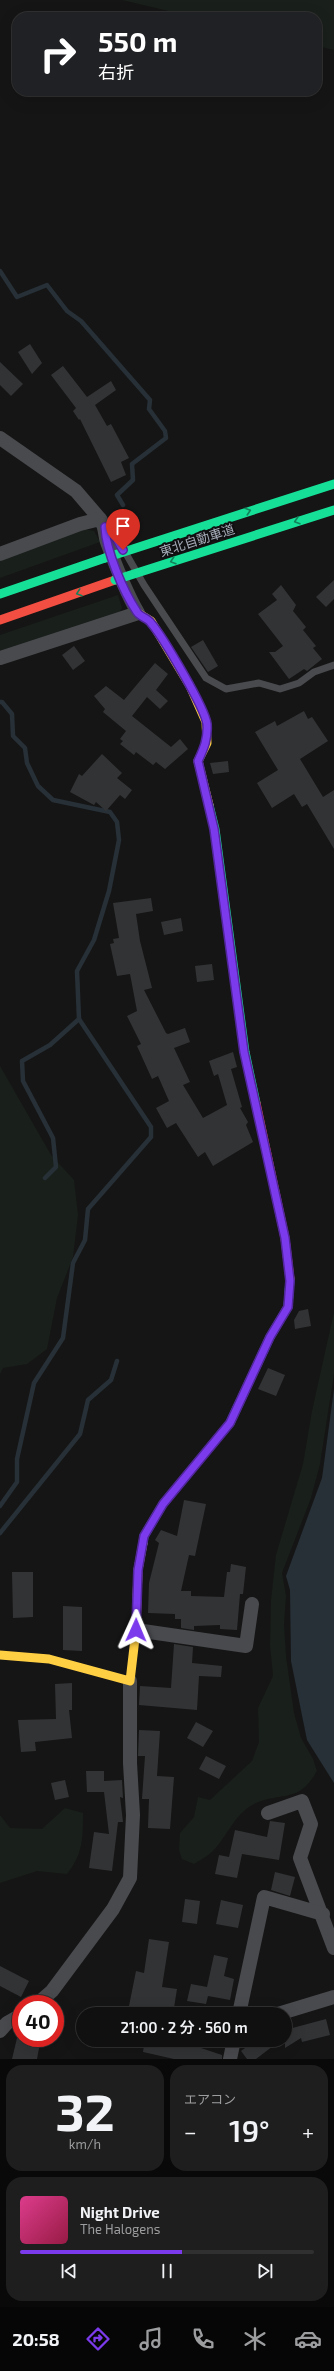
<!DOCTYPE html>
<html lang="ja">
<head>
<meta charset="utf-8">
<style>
  :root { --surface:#101010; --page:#1e1e1e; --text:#f1f3f6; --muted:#9c9d9f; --line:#303030; --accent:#7c3aed }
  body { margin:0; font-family:"Exo 2","Noto Sans JP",sans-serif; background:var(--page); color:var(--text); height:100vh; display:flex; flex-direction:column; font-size:15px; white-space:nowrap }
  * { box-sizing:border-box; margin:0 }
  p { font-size:13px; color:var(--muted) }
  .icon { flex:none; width:22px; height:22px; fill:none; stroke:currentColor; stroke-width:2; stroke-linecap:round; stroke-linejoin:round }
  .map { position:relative; height:2059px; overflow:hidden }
  .panel { display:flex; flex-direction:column; gap:6px; padding:6px; background:#090909; flex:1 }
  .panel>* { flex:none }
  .top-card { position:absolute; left:12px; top:12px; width:310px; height:84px; border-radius:16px; box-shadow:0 4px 16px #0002,0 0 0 1px var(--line); background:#202124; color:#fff; overflow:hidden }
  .speed { position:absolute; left:12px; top:1995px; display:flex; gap:8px; font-size:20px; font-weight:700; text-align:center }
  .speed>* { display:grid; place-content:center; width:52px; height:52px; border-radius:50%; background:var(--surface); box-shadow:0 4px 16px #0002,0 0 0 1px var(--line); line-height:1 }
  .speed .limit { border:6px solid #d22; background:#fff; color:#111 }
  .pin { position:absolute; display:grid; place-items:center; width:34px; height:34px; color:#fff; margin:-41px -17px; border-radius:50% 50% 50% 0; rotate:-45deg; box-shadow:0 0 4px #0007 }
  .pin .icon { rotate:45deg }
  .me { position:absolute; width:44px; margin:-22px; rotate:1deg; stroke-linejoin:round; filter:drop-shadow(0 0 3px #0008) }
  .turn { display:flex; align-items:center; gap:14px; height:84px; padding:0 20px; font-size:18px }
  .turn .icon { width:52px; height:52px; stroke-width:2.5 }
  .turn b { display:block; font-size:28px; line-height:34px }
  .big { font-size:30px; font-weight:600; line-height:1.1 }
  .panel .card { flex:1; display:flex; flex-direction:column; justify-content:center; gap:6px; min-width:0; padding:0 14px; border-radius:16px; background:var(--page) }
  .panel .dial { align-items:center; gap:0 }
  .dial b { font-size:52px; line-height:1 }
  .song { display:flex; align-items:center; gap:12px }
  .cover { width:48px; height:48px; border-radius:6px; background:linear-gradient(135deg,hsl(330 70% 55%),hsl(340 70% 35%)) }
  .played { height:4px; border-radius:2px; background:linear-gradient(90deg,var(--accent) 55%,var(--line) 55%) }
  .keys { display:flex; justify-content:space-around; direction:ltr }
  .heat { display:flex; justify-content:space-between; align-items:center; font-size:22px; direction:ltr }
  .panel .tiles { flex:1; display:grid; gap:6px; grid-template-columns:1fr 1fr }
  .card:last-child { grid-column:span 2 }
  .trip { position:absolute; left:76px; top:2007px; width:216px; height:40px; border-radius:20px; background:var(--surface); box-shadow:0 4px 16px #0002,0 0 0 1px var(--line); font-weight:600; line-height:40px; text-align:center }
  .dock { display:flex; height:64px; justify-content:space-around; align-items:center; background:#060606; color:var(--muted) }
  .dock .icon { width:28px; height:28px }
  .dock .current { color:var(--accent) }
  .dock b { font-size:18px; color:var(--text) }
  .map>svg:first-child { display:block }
  .green { fill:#191f1a }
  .water { fill:#273037 }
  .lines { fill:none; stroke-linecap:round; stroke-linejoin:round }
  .stream { stroke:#273037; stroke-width:4.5 }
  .building { fill:#323335 }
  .lane { stroke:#494a4e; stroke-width:7 }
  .street { stroke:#494a4e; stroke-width:14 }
  .fast { stroke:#16e098; stroke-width:9 }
  .slow { stroke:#ffcf43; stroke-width:9 }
  .jam { stroke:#f24e42; stroke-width:9 }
  .fast-bridge { stroke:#16e098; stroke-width:9 }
  .oneway { stroke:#13825b }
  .route-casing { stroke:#51269a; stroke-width:10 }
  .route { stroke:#7c3aed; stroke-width:7 }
  .labels { text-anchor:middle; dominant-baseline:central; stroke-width:4; stroke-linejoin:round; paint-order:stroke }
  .street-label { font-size:13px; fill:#a5abb7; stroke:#0f0f11 }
</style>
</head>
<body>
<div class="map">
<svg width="334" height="2059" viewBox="0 0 334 2059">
  <rect width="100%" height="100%" fill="#151515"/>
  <g class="green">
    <path d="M122 0H334V50L317 46V17H194Z"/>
    <path d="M85 529 94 531 100 542 0 578V559Z"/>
    <path d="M118 595 122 608 119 613 0 653V635Z"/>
    <path d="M0 1066 51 1155 74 1180 78 1215 73 1257 57 1298 47 1349 27 1364 3 1368 0 1374Z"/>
    <path d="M334 1312V1374L320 1464 311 1498 282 1573 286 1596 284 1625 286 1656 294 1713 301 1738 313 1759 317 1771C298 1805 280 1791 254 1804 232 1815 226 1842 207 1856 203 1859 198 1861 194 1864L182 1859 179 1850 180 1833 194 1817 198 1797 210 1800 252 1761 259 1742 258 1708 273 1676 270 1645 271 1600 276 1555 303 1464 312 1411Z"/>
    <path d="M65 1808 83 1813C83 1838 83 1854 67 1874L37 1871 0 1883V1815L10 1828 42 1829Z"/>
  </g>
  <path class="water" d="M334 1389V1783L307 1740 291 1661 290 1590 286 1576 322 1478Z"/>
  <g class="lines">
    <g class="stream">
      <path d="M0 271 17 297 47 285 67 311 81 321 150 400 149 409 165 431 166 438 132 464 133 480 117 495 123 505"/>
      <path d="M0 702H2L12 714 13 736 25 748 27 763 38 786 53 800 110 812 117 822 119 840 109 891 94 940 77 971 79 1019 50 1045 22 1061 23 1081 53 1138 56 1167 45 1178"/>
      <path d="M0 1506 17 1482V1459L34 1383 63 1338 73 1263 85 1240 88 1209 151 1137V1127L79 1019"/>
      <path d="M0 1533 80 1434 88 1400 111 1380 117 1361"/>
    </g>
  </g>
  <g class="building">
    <path d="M30 344 42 363 32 374 18 352Z"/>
    <path d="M0 362 23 384 11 396 0 385Z"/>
    <path d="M63 366 87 397 111 381 116 390 95 405 107 426 111 424 129 458 121 462 126 475 111 482 80 419 79 420 73 411 76 408 51 375Z"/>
    <path d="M334 580V599L326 607 316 597Z"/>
    <path d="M281 585 296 605 293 611 306 627 303 630 316 646 313 648 322 659 307 671 304 669 289 679 269 652H275L283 646 258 614 277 600 272 594Z"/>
    <path d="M203 640 218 666 208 672 191 647Z"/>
    <path d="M74 646 85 661 73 670 62 655Z"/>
    <path d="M155 663 168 674 156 690 168 701 160 709 147 697 132 716 171 747 180 739 188 749 165 769 156 762 153 765 136 752 134 755 120 744 123 741 120 739 126 731 103 712 105 709 94 696 106 686 124 700Z"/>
    <path d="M304 711 308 719 312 717 328 741 300 759 323 797 334 790V849L307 804 302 807 294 794 272 808 257 783 278 770 255 732 275 721 277 726Z"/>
    <path d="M102 754 122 773 117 778 132 790 125 799 120 795 106 811 96 802 94 805 70 792 79 774 82 776Z"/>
    <path d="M228 761 229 772 213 774 210 763Z"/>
    <path d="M151 898 153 911 136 914 140 941 152 988 144 990 166 1033 168 1034 185 1028 190 1042 174 1048 190 1082 183 1085 203 1118 227 1105 218 1074 214 1076 209 1061 233 1052 237 1067 231 1069 242 1107 240 1108 248 1122 246 1125 253 1142 213 1166 205 1152 198 1157 176 1123 167 1128 156 1108 169 1101 158 1076 152 1079 137 1046 141 1044 127 1016 137 1011 130 974 117 976 110 944 114 943 113 939 119 938 113 903Z"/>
    <path d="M181 918 183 931 164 935 161 922Z"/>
    <path d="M212 964 214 980 197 982 195 966Z"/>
    <path d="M308 1309 311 1326 295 1329 294 1320 299 1311Z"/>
    <path d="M268 1368 285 1375 276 1396 258 1389Z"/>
    <path d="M184 1500 206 1504 195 1556 189 1555 181 1591H191V1596L224 1597 227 1572H230L231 1564 246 1567 243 1594H240L237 1630 220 1629V1625L194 1626V1630L181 1628V1619H175V1614L148 1613 149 1583 159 1543 155 1540 161 1530 177 1536Z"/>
    <path d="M12 1572H33V1617L13 1618Z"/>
    <path d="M63 1606 82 1607V1651L63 1650Z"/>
    <path d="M174 1644 193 1647 192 1663 222 1666 221 1677 199 1676 197 1710 139 1705 140 1686 171 1688Z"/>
    <path d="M72 1683V1710H69L72 1738 35 1742 36 1751 21 1752 18 1720 56 1719 55 1684Z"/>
    <path d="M196 1722 213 1731 203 1747 187 1738Z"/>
    <path d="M139 1730 160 1731 157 1776 174 1777 170 1829 148 1828 149 1799H142L145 1756H138Z"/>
    <path d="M206 1756 226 1766 219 1779 199 1769Z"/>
    <path d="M86 1771H104V1781L122 1780 123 1798 120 1797 123 1822H118L112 1871 89 1868 94 1832 109 1834 104 1792H87Z"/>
    <path d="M65 1780 69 1797 55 1800 51 1783Z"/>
    <path d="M270 1821 285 1823 279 1860 242 1854 237 1878 215 1874 219 1855 229 1857 235 1830 267 1837Z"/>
    <path d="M275 1872 295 1877 290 1896 271 1890Z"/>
    <path d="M185 1899 200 1901 197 1924 182 1922Z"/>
    <path d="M221 1900 243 1905 238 1928 216 1924Z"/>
    <path d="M149 1939 169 1942 162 1987 177 1989 173 2014H141L128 2011 136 1971 144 1973Z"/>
    <path d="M214 1955 228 1958 224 1976 234 1979 230 2000 208 1996 206 2004 187 2001 191 1984 207 1987Z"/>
    <path d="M0 1966 29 1981 21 1997 0 1986Z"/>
    <path d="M326 2019 330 2035 302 2042 301 2038 285 2048V2030Z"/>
    <path d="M17 2038 40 2043 37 2059H12Z"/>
    <path d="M145 2040H203L201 2048 222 2055V2059H174L143 2052Z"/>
    <path d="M256 2040H281L256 2059H247L241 2051Z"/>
  </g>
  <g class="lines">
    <path class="lane" d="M117 538 144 585 206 678 226 689 259 683 280 689 299 683 314 672 334 665"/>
    <g class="street">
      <path d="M0 438 76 491 100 519"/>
      <path d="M0 554 80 524 100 519C106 527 104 533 107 542 116 567 125 590 138 613L0 658"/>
      <path d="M136 1630 246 1646 252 1604"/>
      <path d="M268 1813 302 1801 311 1824 300 1858 334 1948"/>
      <path d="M37 2004 52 1991 113 1909 130 1878 133 1815 130 1763V1681"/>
      <path d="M239 2014 264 1897 323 1914"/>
      <path d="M278 2014 334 1997"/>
      <path d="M0 2031 7 2023 21 2015"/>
      <path d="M230 2059 234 2040"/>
    </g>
    <g class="fast">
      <path d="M0 594 105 558"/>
      <path d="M209 805 215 829 245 1052 256 1103"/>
      <path d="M143 1543 144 1536 163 1504 230 1423 270 1337 288 1307 290 1279"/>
    </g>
    <g class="slow">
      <path d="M138 613 151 621 190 686 206 722 207 743 198 761 209 805"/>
      <path d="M0 1655 49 1659 130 1681 136 1630 138 1570 143 1543"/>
    </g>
    <g class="jam">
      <path d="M0 620 115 580"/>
      <path d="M256 1103 285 1238 290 1279"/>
    </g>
    <g class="fast-bridge">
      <path d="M105 558 334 484"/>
      <path d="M115 580 334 510"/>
    </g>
  </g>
  <defs><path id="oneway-chevron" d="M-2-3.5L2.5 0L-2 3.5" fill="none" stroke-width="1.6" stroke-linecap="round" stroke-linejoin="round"/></defs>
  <g class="oneway">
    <use href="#oneway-chevron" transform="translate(248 511) rotate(-18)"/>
    <use href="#oneway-chevron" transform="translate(297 521) rotate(163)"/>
    <use href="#oneway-chevron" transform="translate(173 561) rotate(162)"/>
    <use href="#oneway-chevron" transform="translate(79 593) rotate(161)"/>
  </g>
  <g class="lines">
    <defs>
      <path id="route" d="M123 550 116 538 105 527C106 551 123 591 137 612 140 617 148 618 151 623 163 637 205 708 207 724 208 739 204 748 198 761L214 829 244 1052 285 1238 290 1281 288 1307 270 1337 230 1423 163 1504 144 1536 138 1570 136 1630"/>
    </defs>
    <use href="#route" class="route-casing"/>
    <use href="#route" class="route"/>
  </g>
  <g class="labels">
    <g class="street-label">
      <text transform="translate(197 540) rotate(-18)">東北自動車道</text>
    </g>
  </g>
</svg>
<div class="speed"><div class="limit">40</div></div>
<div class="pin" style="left:123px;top:550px;background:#d93025"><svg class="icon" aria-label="arrive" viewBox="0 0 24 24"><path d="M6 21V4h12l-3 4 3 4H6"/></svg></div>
<svg class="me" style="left:136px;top:1630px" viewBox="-20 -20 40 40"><path d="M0-17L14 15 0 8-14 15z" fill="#7c3aed" stroke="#fff" stroke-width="4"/></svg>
<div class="trip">21:00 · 2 分 · 560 m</div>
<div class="top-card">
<div class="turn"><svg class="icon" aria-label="right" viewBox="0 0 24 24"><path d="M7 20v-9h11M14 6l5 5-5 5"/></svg><div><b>550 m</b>右折</div></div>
</div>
</div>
<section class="panel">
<div class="tiles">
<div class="card dial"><b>32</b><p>km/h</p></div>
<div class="card"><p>エアコン</p>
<div class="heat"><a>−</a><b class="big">19°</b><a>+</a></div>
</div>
<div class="card">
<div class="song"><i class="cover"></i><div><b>Night Drive</b><p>The Halogens</p></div></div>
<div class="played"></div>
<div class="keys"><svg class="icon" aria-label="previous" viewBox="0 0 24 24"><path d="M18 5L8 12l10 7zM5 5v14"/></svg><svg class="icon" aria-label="pause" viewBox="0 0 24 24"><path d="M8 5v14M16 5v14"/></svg><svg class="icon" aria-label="next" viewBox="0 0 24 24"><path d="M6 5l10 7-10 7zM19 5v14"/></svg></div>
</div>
</div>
</section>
<nav class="dock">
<b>20:58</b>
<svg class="icon current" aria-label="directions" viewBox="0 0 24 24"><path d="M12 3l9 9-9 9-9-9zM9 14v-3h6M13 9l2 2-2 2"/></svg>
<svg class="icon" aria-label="music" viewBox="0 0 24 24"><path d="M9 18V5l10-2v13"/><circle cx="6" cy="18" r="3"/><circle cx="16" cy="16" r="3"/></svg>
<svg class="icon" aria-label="phone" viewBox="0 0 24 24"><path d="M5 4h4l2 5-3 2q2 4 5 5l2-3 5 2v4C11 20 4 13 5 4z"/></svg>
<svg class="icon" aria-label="climate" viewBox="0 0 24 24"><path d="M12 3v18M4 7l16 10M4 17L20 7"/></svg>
<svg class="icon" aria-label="car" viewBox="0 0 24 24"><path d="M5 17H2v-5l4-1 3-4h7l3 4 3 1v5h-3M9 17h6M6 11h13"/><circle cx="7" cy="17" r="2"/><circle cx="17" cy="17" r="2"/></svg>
</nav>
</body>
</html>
